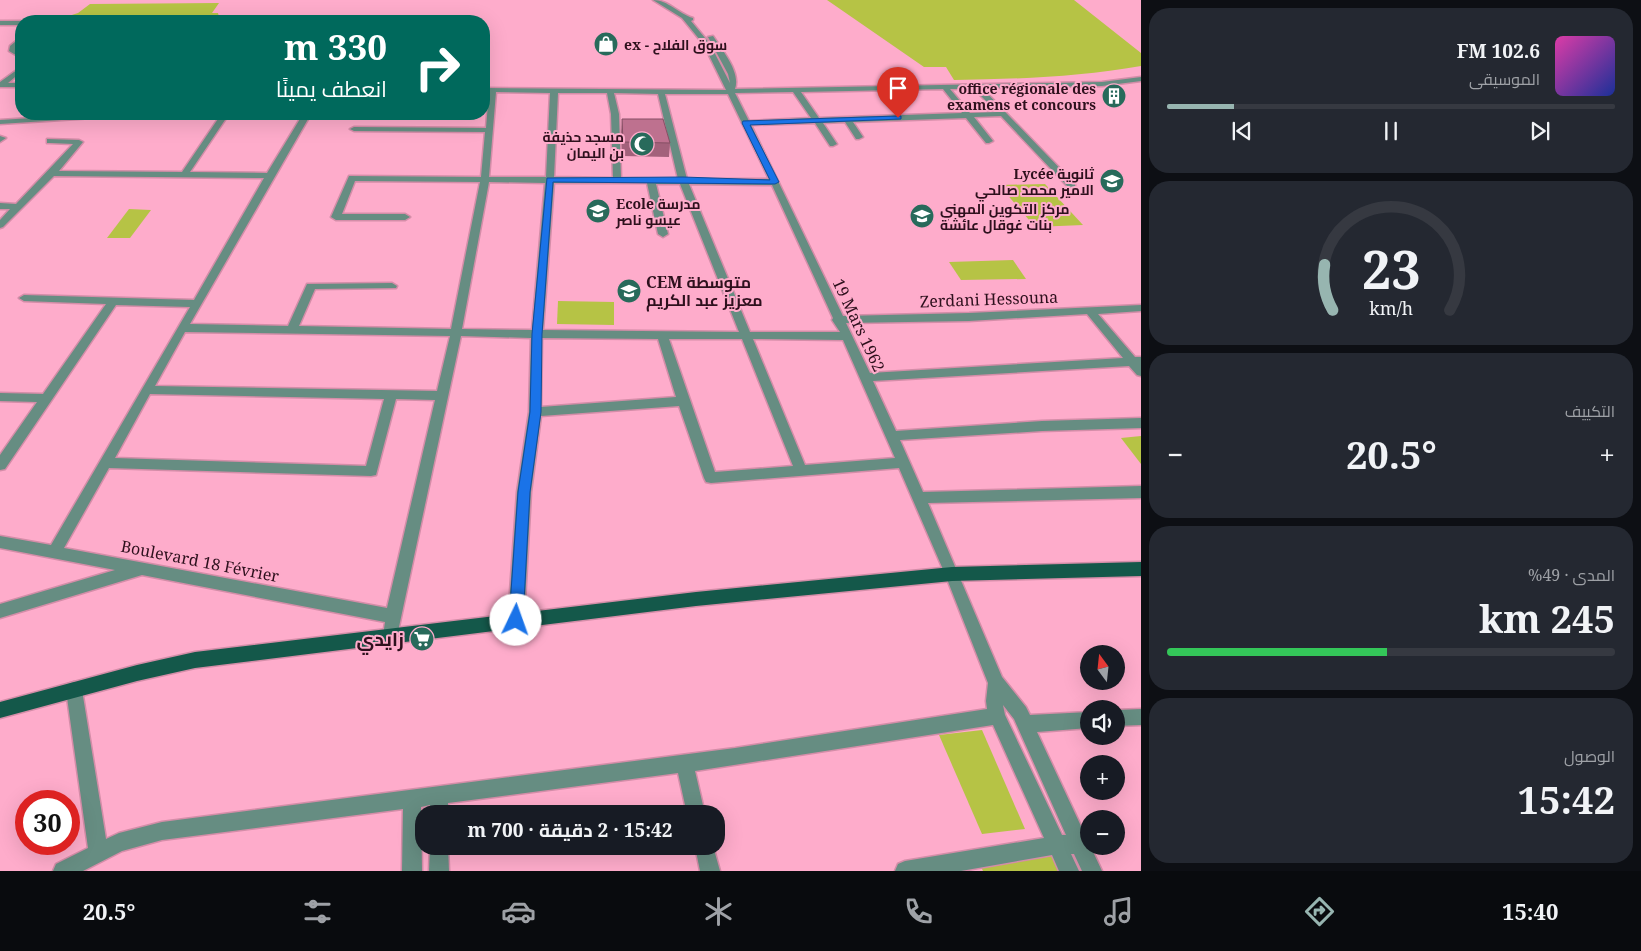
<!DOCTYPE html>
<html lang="ar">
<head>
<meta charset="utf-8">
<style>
  :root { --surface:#171b24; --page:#242831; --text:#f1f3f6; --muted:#9ea1a6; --line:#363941; --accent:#97b5b0 }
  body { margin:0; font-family:"Noto Serif",Cairo,serif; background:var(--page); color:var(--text); direction:rtl; height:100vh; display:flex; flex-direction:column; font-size:19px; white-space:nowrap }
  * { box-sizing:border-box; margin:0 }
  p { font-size:16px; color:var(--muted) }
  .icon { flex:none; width:28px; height:28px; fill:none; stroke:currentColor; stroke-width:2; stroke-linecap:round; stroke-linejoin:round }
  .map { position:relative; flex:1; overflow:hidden; direction:ltr }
  .details { display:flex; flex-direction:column; gap:8px; padding:8px; background:#0d0f14; width:500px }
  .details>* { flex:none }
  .top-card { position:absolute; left:15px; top:15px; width:475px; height:105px; border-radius:20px; box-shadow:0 5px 20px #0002; direction:rtl; background:#00695c; color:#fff; overflow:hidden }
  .needle { width:32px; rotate:345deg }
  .tools { position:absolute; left:1080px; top:645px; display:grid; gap:10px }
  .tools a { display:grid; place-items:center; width:45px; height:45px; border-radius:50%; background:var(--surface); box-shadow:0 5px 20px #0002; font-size:25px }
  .speed { position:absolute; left:15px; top:790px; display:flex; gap:10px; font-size:25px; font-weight:700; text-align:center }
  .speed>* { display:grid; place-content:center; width:65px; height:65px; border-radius:50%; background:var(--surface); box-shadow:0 5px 20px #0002; line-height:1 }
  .speed .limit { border:8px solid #d22; background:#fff; color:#111 }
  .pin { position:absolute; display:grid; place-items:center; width:42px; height:42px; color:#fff; margin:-51px -21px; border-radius:50% 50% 50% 0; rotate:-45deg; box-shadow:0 0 5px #0007 }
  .pin .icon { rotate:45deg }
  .me { position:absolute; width:55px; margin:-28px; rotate:3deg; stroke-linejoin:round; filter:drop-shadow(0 0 4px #0008) }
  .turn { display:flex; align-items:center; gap:18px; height:105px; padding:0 20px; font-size:22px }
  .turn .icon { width:65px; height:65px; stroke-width:2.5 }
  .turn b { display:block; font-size:35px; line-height:42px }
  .big { font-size:38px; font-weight:700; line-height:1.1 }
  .details .card { flex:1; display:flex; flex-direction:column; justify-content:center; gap:8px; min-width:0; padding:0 18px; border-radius:20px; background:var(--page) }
  .details .dial { align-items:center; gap:0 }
  .dial svg { height:130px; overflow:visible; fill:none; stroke:var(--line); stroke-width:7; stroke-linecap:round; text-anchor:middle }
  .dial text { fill:var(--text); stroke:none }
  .song { display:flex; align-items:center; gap:15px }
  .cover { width:60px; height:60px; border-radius:8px; background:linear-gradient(135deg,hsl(320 70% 55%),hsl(230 70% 35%)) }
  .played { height:5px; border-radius:2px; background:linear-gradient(90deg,var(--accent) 15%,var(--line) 15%) }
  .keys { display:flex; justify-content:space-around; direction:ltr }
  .heat { display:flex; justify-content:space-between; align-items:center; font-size:28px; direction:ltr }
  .charge { height:8px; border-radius:4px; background:linear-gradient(90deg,#34c759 49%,var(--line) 0) }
  .trip { position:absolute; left:415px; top:805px; width:310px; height:50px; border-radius:20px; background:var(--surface); box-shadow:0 5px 20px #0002; font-weight:700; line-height:50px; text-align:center; direction:rtl }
  .menu { display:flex; height:80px; justify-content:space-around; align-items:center; background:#090b0e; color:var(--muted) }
  .menu .icon { width:35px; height:35px }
  .menu .on { color:var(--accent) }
  .menu b { font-size:22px; color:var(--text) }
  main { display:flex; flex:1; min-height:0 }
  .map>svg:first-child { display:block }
  .green { fill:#b6c345 }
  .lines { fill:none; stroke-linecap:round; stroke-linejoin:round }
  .minor-casing { stroke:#d48da8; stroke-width:3 }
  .major-casing { stroke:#d48da8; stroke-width:3 }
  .minor { fill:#668d82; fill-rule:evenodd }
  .major { fill:#14584a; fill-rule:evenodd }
  .wall { fill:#a3617b }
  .building { fill:#be718f; stroke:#854f64 }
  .route { fill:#1a73e8; stroke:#114b97 }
  .labels { text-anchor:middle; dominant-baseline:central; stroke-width:4; stroke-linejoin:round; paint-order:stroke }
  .far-poi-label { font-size:14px; font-weight:bold; fill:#2e101d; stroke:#feaccb; text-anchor:start }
  .poi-label { font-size:16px; font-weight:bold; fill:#2e101d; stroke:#feaccb; text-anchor:start }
  .street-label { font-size:16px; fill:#2e101d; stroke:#feaccb }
  .near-poi-label { font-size:19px; font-weight:bold; fill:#2e101d; stroke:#feaccb; text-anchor:end }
</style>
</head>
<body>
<main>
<section class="details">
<div class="card">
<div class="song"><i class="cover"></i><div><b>102.6 FM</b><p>الموسيقى</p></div></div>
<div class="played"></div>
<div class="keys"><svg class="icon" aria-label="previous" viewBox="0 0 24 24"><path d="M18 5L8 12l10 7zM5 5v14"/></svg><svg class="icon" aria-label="pause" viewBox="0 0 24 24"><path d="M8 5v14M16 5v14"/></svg><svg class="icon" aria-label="next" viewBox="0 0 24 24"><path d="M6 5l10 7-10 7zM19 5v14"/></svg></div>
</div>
<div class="card dial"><svg viewBox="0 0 100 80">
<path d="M14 69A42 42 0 1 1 86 69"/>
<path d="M14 69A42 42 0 0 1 9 41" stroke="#97b5b0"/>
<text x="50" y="56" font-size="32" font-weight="700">23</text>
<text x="50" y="72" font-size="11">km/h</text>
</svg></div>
<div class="card"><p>التكييف</p>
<div class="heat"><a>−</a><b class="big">20.5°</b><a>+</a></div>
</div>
<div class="card"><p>المدى · 49%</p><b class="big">245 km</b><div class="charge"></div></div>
<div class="card"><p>الوصول</p><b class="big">15:42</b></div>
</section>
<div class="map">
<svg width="1141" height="871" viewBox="0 0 1141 871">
  <rect width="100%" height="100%" fill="#feaccb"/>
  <g class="green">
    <path d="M827 0H1074L1141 53V66C1079 77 1017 79 954 80L946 67H924Z"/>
    <path d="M219 3 212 13H218L220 21H53L78 13 90 4Z"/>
    <path d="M1045 184 1083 225 1035 227 999 185Z"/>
    <path d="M129 209 151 210 130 238H107Z"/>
    <path d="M1013 260 1026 279 961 280 949 262Z"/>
    <path d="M558 301 614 302V325L557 324Z"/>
    <path d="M1141 436V464L1121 438Z"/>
    <path d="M982 730 1025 829 982 834 939 735Z"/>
    <path d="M1050 851 1059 871H983L978 861Z"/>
  </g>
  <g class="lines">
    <defs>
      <g id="minor">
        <path d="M653 0C668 0 679 14 693 18V20L691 21 710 44 730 83 728 74 708 37 713 36C722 50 741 72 735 89L1102 82 1141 77V81L1102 86 982 88 1075 184V188H1069L1001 116 974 117 993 141 989 143H986L966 118 853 122 863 137 859 139H856L845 122 823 123 837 144 833 146H830L815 123 751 125 843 316 969 313 1141 305V311L1098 314 1135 357H1141V376L1137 375 1129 366 873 381 896 431 1042 421 1141 418V428L1042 431 900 440 923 492 1141 486V498L928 503 1002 677 1026 707 1030 715 1089 712V728L1037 732 1102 871H1082L1074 854H1071L1079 871H1059L1052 855 961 871H895L898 864 905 861 1044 838 993 725 695 771 705 814H687L678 773 448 803V814H430V805L421 807 422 871H402L403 809 162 840 122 851 83 871H53L56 864 88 848 66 690 68 684 74 682 80 684 82 690 106 839 119 833 162 822 735 748 987 709 986 701 988 683 945 574 899 468 711 483 706 482 704 478 679 406 541 416 531 492 524 620 521 625 516 627 511 625 508 620 517 492 529 412 531 338 461 336 396 641 391 644 386 641 383 636 385 622 142 575 0 618V604L115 570 0 548V536L51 545 190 307 116 305 5 469 0 470V455L37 402 0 401V393L43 394 106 304 24 301 19 298 24 295 194 300 264 178 54 176 3 227 0 228V220L10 209H0V203L16 204 73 144 50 143H47V139L79 140 83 142 59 171 182 172 220 116 108 117 0 124V120L95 114H229L190 172 267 173 303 114H311L190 324 288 326 307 284 392 283 397 286 396 288 315 289 299 326 451 329 480 182 355 181 342 214H405L410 217 405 220H336L331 217 349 176 481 177 485 132 354 131 350 129 354 127 486 128 489 92H484V88L726 90 704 45 682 18ZM943 89 962 113 819 118 801 92ZM950 89H974L997 112 970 113ZM496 92 550 93 546 177H489ZM793 92 811 118 749 121 735 93ZM558 93H607L611 114 613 178 554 177ZM614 93 658 94 678 179 621 178 619 114ZM665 94H728L769 179H687ZM489 182 545 183 532 330 462 329ZM554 183H647L658 234 663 237 668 234 656 184H680L739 332 543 330ZM689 184 772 185 833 318 832 320 840 332H750ZM1087 314 1123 358 870 373 846 323 969 321ZM185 332 450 336 437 391 155 386ZM542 338 658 339 676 397 541 407ZM669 339H742L793 466 715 472ZM753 339 843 340 895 458 805 465ZM150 394 384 399 366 466 115 458ZM396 399 435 400 387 608 64 548 109 468 371 476 376 475ZM1003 705 1014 719 1066 835H1062L1005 715Z"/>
        <rect x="0" y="21" width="21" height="4"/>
        <path d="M21 37V42L15 48V50L21 53V58L9 51 10 46Z"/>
        <path d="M21 67V72L8 83H21V87H0V82Z"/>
        <path d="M0 136 6 138 0 142Z"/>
        <path d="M1141 709V725L1116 726V710Z"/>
        <path d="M430 846H448L449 871H429Z"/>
        <path d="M695 846H713L720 871H700Z"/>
      </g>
      <path id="major" d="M1141 562V576L952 581 696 606 195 668 137 681 0 718V702L137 665 195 652 696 592 952 567Z"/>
    </defs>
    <use href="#minor" class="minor-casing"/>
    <use href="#major" class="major-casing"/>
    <use href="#minor" class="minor"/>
    <use href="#major" class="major"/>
  </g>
  <path class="wall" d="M622 119 670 143 669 157 622 156 621 132Z"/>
  <path class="building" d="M622 119H663L670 143 623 142Z"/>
  <path class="route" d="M898 116H901V119L750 125 779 182 775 184 553 182 542 334 541 412 530 492 523 620 521 624 516 626 511 624 509 620 518 492 530 412 532 334 547 178 683 177 770 180 742 123 743 121Z"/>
  <defs>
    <symbol id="shop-disc" viewBox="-11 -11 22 22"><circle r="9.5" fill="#286a5b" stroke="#feaccb"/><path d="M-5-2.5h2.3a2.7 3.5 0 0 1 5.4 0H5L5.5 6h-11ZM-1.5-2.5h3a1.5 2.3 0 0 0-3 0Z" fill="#fff"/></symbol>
    <symbol id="building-disc" viewBox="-11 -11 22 22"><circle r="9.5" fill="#286a5b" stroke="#feaccb"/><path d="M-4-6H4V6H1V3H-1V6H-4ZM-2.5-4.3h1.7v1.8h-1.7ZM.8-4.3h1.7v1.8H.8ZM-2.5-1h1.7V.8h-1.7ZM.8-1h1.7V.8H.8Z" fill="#fff"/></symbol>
    <symbol id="mosque-disc" viewBox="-11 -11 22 22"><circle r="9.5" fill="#286a5b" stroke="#feaccb"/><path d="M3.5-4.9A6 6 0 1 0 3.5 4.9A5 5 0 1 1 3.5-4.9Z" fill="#fff"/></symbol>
    <symbol id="school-disc" viewBox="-11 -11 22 22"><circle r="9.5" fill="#286a5b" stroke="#feaccb"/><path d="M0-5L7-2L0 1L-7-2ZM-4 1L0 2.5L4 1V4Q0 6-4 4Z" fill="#fff"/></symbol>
    <symbol id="university-disc" viewBox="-11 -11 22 22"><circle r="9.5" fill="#286a5b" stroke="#feaccb"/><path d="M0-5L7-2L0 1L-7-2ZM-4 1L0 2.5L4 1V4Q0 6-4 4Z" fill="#fff"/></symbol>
    <symbol id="supermarket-disc" viewBox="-11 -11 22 22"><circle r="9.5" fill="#286a5b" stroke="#feaccb"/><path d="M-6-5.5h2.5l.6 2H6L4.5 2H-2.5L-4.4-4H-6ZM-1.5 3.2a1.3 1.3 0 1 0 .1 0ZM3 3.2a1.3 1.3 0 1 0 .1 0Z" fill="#fff"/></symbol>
  </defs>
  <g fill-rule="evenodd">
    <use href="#shop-disc" x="592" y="30" width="28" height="28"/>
    <use href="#building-disc" x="1100" y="82" width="28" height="28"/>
    <use href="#mosque-disc" x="628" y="130" width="28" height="28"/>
    <use href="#school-disc" x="1098" y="167" width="28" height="28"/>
    <use href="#school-disc" x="584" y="197" width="28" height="28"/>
    <use href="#university-disc" x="908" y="202" width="28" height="28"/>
    <use href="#school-disc" x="615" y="277" width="28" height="28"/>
    <use href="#supermarket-disc" x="408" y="625" width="28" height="28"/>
  </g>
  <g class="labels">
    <g class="far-poi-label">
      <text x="624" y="44">ex - سوق الفلاح</text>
      <text x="1096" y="88" text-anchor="end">office régionale des<tspan x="1096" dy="16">examens et concours</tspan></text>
      <text x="624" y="136" text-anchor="end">مسجد حذيفة<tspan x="624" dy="16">بن اليمان</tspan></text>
      <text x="1094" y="173" text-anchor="end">Lycée ثانوية<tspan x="1094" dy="16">الامير محمد صالحي</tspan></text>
      <text x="616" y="203">Ecole مدرسة<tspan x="616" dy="16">عيسو ناصر</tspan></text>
      <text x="940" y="208">مركز التكوين المهني<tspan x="940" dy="16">بنات غوقال عائشة</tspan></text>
    </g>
    <g class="poi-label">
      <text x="646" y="282">CEM متوسطة<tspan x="646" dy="18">معزيز عبد الكريم</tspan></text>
    </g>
    <g class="street-label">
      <text transform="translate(989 299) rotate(-2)">Zerdani Hessouna</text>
      <text transform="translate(859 325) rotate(65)">19 Mars 1962</text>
      <text transform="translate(200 561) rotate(11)">Boulevard 18 Février</text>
    </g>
    <g class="near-poi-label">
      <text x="404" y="639">زايدي</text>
    </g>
  </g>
</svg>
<div class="tools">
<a><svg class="needle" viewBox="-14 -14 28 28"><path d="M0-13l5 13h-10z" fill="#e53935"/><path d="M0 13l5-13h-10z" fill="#9ea1a6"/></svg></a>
<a><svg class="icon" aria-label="sound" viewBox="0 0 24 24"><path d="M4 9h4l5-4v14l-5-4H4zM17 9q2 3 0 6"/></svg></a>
<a>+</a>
<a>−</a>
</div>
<div class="speed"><div class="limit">30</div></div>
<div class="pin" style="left:898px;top:118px;background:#d93025"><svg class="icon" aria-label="arrive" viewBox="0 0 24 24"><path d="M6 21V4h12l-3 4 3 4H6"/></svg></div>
<svg class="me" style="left:516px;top:620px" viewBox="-20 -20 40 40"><circle r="19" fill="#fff"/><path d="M0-13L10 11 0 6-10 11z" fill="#1a73e8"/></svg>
<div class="trip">15:42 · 2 دقيقة · 700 m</div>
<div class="top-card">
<div class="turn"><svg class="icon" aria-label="right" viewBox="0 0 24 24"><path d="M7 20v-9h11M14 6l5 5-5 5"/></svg><div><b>330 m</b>انعطف يمينًا</div></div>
</div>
</div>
</main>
<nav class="menu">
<b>15:40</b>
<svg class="icon on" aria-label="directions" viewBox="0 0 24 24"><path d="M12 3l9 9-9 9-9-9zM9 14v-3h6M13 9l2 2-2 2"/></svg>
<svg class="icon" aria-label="music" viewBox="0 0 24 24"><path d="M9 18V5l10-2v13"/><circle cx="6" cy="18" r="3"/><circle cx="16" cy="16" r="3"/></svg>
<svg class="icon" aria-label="phone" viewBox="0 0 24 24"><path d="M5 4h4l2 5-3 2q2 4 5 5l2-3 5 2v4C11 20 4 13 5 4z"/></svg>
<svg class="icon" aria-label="climate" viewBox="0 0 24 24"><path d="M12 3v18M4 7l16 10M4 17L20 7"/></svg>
<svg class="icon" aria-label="car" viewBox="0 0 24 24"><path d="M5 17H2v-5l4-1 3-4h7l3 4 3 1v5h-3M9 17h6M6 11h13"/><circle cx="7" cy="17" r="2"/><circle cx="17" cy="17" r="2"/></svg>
<svg class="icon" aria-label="filters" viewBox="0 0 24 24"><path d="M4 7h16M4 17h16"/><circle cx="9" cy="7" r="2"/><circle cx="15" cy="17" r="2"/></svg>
<b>20.5°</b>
</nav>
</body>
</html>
